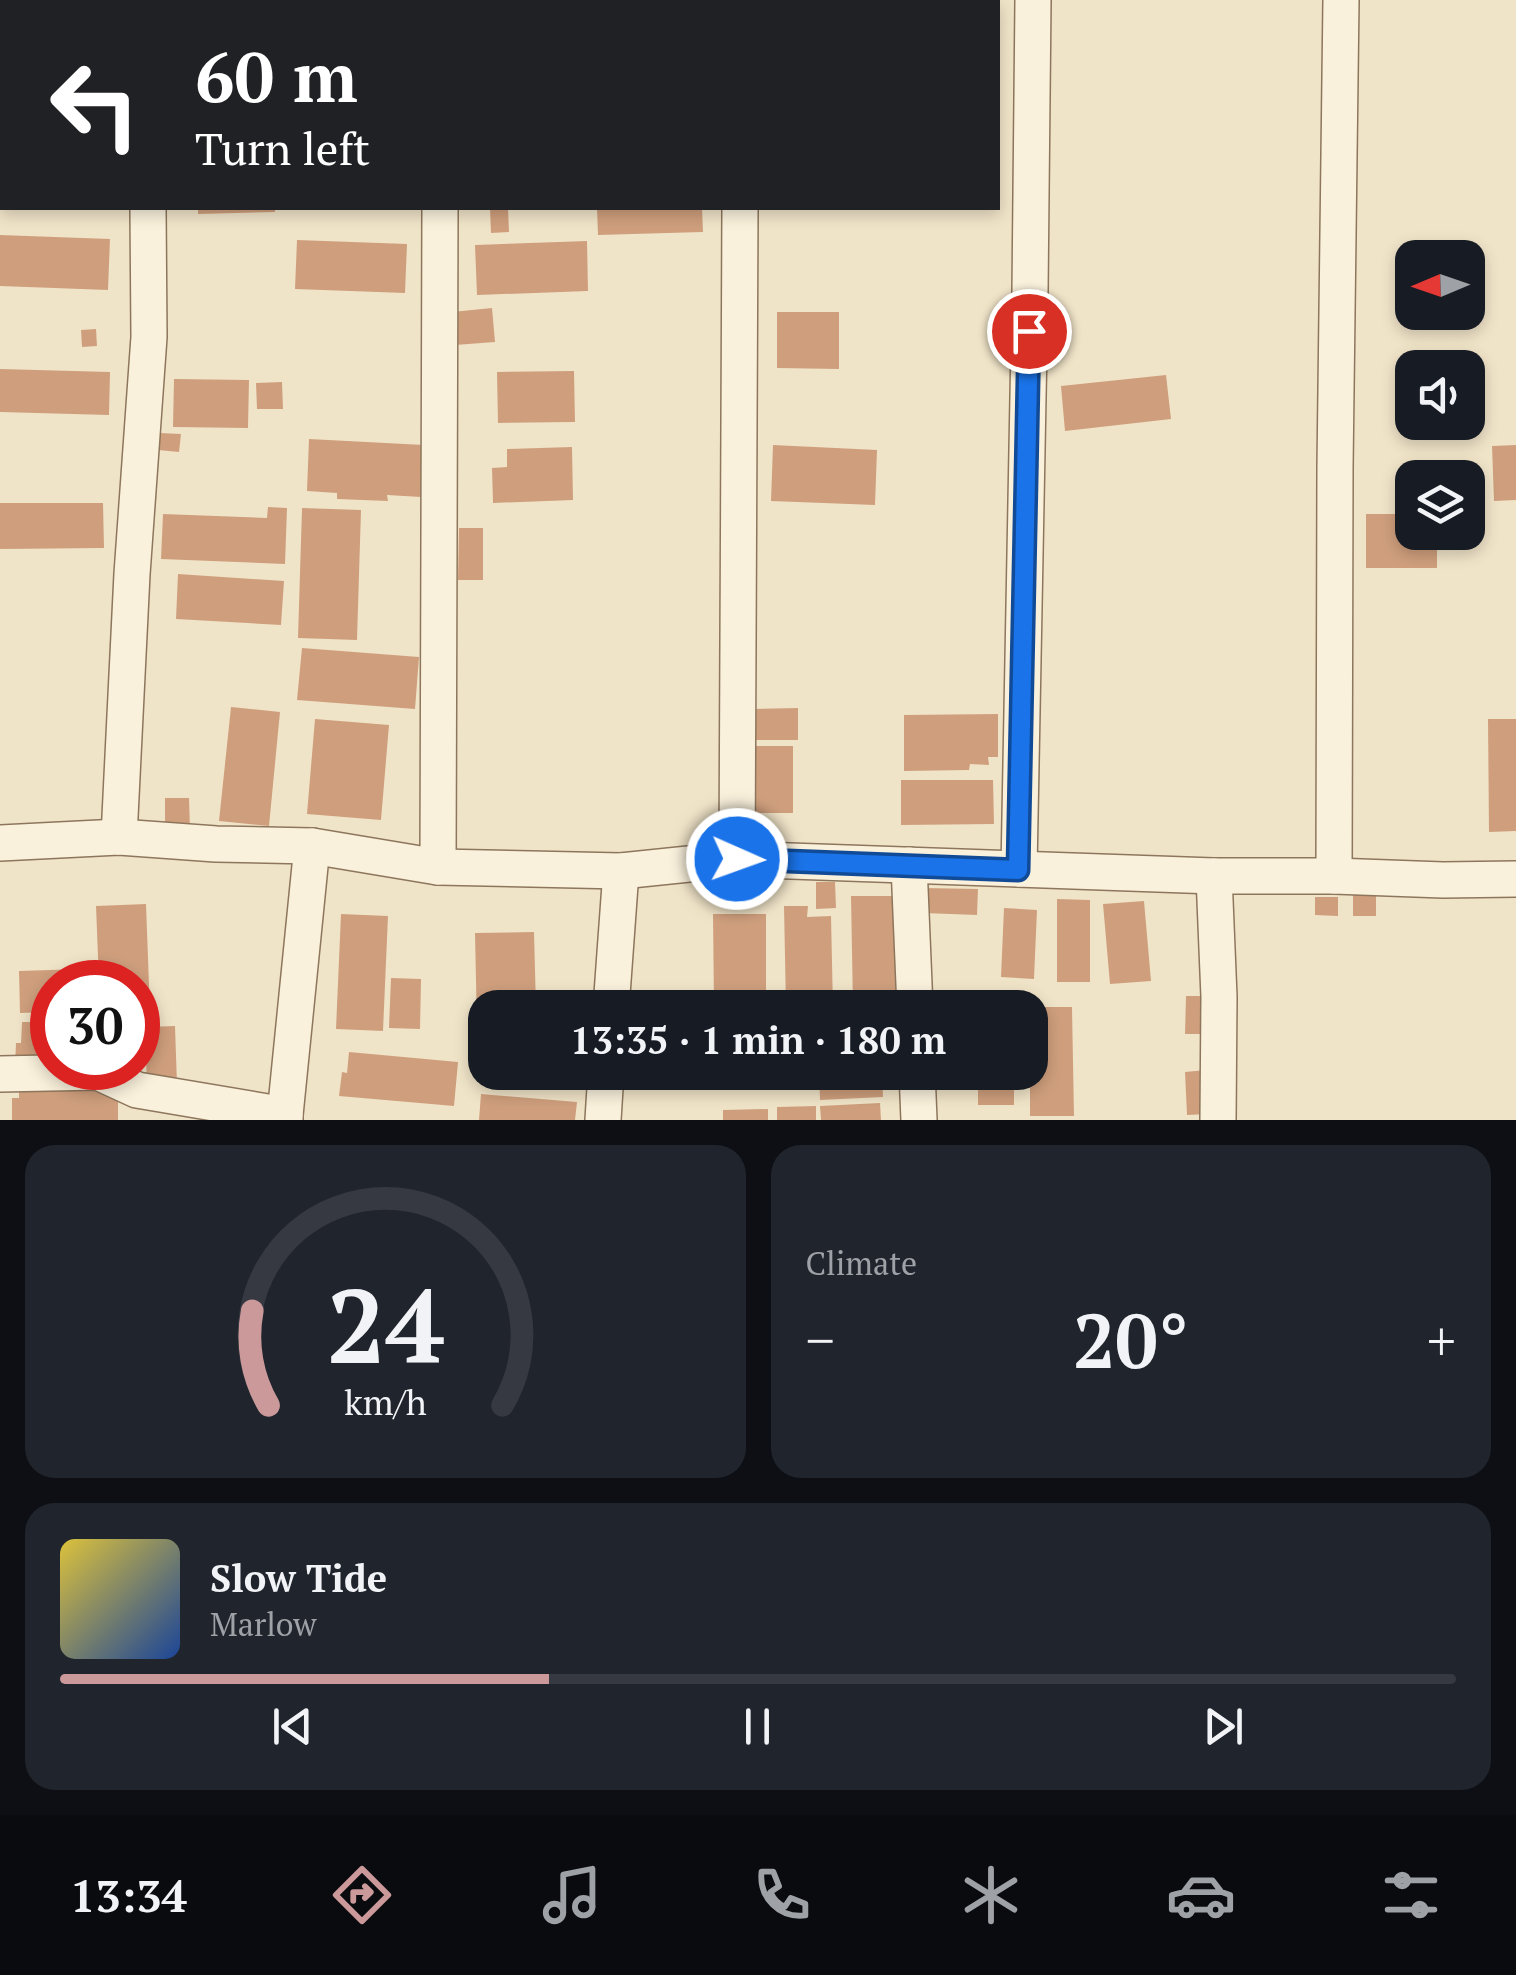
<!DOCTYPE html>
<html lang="en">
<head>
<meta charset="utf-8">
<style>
  :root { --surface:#171b24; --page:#20242c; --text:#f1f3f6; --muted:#9ea1a6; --line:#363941; --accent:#cc999b }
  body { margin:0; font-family:"PT Serif",serif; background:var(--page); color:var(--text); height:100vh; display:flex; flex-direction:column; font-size:38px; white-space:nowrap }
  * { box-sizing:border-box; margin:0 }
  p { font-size:32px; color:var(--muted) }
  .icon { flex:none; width:55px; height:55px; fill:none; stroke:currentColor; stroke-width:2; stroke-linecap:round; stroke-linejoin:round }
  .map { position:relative; height:1120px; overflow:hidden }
  .panel { display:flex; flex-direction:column; gap:25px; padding:25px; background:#0d0f14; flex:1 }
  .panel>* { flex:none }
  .guide { position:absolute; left:0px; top:0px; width:1000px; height:210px; box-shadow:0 5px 15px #0003; background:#202124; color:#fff; overflow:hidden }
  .needle { width:65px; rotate:268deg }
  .buttons { position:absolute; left:1395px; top:240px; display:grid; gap:20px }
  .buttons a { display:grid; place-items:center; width:90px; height:90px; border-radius:20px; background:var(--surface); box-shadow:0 5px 15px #0003; font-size:50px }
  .speed { position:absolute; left:30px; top:960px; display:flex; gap:20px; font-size:50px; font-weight:700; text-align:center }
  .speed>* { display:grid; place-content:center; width:130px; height:130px; border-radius:50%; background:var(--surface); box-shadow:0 5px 15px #0003; line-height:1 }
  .speed .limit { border:15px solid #d22; background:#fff; color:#111 }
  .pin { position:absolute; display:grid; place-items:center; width:85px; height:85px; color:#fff; margin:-42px; border:5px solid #fff; border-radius:50%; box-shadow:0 2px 10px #0007 }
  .me { position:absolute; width:110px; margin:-55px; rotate:92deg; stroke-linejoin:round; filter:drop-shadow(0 0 8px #0008) }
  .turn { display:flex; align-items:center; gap:35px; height:210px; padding:0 30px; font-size:45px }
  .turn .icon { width:130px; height:130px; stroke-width:2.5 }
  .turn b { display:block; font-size:70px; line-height:85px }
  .big { font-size:75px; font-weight:700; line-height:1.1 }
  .panel .tile { flex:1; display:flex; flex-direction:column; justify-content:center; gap:15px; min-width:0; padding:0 35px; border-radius:30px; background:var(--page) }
  .panel .dial { align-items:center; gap:0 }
  .dial svg { height:260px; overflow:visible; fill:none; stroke:var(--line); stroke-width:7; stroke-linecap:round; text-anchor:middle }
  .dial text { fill:var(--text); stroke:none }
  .song { display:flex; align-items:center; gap:30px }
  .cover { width:120px; height:120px; border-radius:15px; background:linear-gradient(135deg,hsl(50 70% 55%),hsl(220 70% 35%)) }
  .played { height:10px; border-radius:5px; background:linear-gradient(90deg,var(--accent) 35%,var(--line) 35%) }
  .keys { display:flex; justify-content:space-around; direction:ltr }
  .heat { display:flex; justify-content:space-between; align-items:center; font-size:55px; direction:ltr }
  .panel .tiles { flex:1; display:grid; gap:25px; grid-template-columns:1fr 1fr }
  .tile:last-child { grid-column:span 2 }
  .trip { position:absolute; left:468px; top:990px; width:580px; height:100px; border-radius:30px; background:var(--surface); box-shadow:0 5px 15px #0003; font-weight:700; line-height:100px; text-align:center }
  .menu { display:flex; height:160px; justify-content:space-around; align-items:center; background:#090b0e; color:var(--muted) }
  .menu .icon { width:70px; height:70px }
  .menu .selected { color:var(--accent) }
  .menu b { font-size:45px; color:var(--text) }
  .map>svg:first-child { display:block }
  .building { fill:#cf9f7d }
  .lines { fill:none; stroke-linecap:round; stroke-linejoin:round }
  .minor-casing { stroke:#8d765c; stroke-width:38 }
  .minor { stroke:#faf1dc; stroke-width:35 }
  .route-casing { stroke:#114b97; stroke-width:25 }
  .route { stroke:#1a73e8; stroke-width:18 }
</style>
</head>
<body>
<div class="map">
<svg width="1516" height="1120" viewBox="0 0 1516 1120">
  <rect width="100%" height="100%" fill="#f0e4c8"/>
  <g class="building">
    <path d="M198 208H275V212L198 214Z"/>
    <path d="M490 208H508L509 232 491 233Z"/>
    <path d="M597 208H702L703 232 598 235Z"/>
    <path d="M0 235 110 239 108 290 0 286Z"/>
    <path d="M297 240 407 244 405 293 295 289Z"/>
    <path d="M587 241 588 291 477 295 475 245Z"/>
    <path d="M492 308 495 342 455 345 452 312Z"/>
    <path d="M777 312H839V369L777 368Z"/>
    <path d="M96 329 97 346 82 347 81 330Z"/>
    <path d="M0 369 110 372 109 415 0 412Z"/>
    <path d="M574 371 575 422 498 423 497 372Z"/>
    <path d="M1166 375 1171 419 1065 431 1061 386Z"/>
    <path d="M174 379 249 380 248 428 173 427Z"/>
    <path d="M282 382 283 409H257L256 383Z"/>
    <path d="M160 433 181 434 179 452 158 450Z"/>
    <path d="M309 439 424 445 421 497 387 495 388 501 337 499V493L307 491Z"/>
    <path d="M773 445 877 450 875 505 771 501Z"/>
    <path d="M1516 445V500L1494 501 1492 446Z"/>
    <path d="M572 447 573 500 493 503 492 468 507 467V449Z"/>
    <path d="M0 503H103L104 548 0 549Z"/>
    <path d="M268 507 287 508 285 564 161 559 163 514 267 518Z"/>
    <path d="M302 508 361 510 357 640 298 638Z"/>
    <path d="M1366 514H1412V532H1437V568H1366Z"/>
    <path d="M459 528H483V580H458Z"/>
    <path d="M178 574 284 581 281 625 176 619Z"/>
    <path d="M302 648 419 657 415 709 297 700Z"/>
    <path d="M231 707 280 712 269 826 219 821Z"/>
    <path d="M798 708V740H755L754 709Z"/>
    <path d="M998 714V757H988L989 765 970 764 969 770 904 771V715Z"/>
    <path d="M315 719 389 725 381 820 307 814Z"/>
    <path d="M1488 719H1516V831L1489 832Z"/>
    <rect x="755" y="746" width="38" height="67"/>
    <path d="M901 780H993L994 824 901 825Z"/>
    <path d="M165 798H189L190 830H165Z"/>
    <path d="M816 882H835L836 908 816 909Z"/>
    <path d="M924 888 978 889 977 915 923 913Z"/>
    <rect x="1353" y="892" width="23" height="24"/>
    <path d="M851 896H894L896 1008H853Z"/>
    <path d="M1315 897H1338V916L1315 915Z"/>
    <path d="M1057 899 1090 900V982H1057Z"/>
    <path d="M1144 901 1151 981 1110 984 1103 904Z"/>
    <path d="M146 904 150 1012H138V982H99L96 906Z"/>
    <path d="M784 906H808L807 917 831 916 833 1008H786Z"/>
    <path d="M1004 908 1037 910 1034 979 1001 977Z"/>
    <path d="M341 914 388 916 383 1031 336 1029Z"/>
    <path d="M713 914H766V1008H714Z"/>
    <path d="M534 932 536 1008H485V1028L477 1029 475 933Z"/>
    <path d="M82 969V982H52V1012L20 1013 19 971Z"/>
    <path d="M391 978 421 979 420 1029 389 1028Z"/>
    <path d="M1186 996H1205L1204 1034H1185Z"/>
    <path d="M1072 1007 1074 1116H1030V1007Z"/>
    <path d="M22 1022H52V1066H15L16 1043H21Z"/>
    <path d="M175 1026 177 1085 147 1086 145 1027Z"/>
    <path d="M349 1052 458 1062 454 1106 339 1096 342 1072 347 1073Z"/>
    <path d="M1206 1070 1208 1114 1187 1115 1185 1072Z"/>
    <path d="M819 1072H882L883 1097 820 1100Z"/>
    <rect x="978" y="1072" width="36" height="33"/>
    <path d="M19 1082 105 1087V1096H118V1120H12V1098H19Z"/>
    <path d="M481 1094 577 1102 575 1120H479Z"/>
    <path d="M880 1103 881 1120H821L820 1106Z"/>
    <path d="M816 1106V1120H777V1107Z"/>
    <path d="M768 1109V1120H723V1110Z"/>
  </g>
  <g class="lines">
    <defs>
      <g id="minor">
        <path d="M145 0V2"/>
        <path d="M444 2V0"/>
        <path d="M742 2 743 0"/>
        <path d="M119 837 132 574 149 337 148 208"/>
        <path d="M0 843 119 837 216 844 312 846 438 867 621 871 737 859 1214 876H1334L1443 880 1516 879"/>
        <path d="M737 859 740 208"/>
        <path d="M909 865 915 1008"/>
        <path d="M438 867 440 208"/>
        <path d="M1019 869 1030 292 1033 0"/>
        <path d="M1214 876 1219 997 1218 1120"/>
        <path d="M1334 876 1335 468 1341 0"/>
        <path d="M611 1008 621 871"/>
        <path d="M917 1072 919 1120"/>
        <path d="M0 1074 98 1072 137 1090 285 1115V1120"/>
        <path d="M285 1115 312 846"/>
        <path d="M603 1120 606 1072"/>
      </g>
    </defs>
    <use href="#minor" class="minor-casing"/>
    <use href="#minor" class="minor"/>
  </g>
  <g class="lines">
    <defs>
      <path id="route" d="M737 859 1018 870 1029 331"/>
    </defs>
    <use href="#route" class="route-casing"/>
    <use href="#route" class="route"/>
  </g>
</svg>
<div class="buttons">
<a><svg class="needle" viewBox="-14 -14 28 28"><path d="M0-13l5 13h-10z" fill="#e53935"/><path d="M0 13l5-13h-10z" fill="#9ea1a6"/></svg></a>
<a><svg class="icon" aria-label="sound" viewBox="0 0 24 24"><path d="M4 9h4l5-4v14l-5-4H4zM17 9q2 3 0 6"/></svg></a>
<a><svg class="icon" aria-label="layers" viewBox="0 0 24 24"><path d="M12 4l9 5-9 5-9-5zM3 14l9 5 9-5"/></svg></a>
</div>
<div class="speed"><div class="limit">30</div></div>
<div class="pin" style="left:1029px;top:331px;background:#d93025"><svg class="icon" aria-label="arrive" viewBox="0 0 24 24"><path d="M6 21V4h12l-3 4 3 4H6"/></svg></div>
<svg class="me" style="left:737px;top:859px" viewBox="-20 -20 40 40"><circle r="17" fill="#1a73e8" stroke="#fff" stroke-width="3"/><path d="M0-11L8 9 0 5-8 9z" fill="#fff"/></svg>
<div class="trip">13:35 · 1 min · 180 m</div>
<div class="guide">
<div class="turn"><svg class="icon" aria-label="left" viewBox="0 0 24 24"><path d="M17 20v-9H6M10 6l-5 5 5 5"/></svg><div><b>60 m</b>Turn left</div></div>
</div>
</div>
<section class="panel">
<div class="tiles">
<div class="tile dial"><svg viewBox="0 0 100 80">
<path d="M14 69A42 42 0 1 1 86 69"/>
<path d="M14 69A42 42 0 0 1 9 40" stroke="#cc999b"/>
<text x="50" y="56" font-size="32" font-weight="700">24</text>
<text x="50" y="72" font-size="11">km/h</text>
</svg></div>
<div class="tile"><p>Climate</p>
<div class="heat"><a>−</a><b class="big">20°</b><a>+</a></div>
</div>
<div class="tile">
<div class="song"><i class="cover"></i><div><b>Slow Tide</b><p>Marlow</p></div></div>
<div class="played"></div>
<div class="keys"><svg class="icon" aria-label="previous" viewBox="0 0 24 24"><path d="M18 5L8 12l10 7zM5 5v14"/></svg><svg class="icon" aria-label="pause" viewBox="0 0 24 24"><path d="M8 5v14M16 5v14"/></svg><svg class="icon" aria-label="next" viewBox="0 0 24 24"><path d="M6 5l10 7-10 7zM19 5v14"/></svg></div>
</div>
</div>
</section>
<nav class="menu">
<b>13:34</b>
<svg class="icon selected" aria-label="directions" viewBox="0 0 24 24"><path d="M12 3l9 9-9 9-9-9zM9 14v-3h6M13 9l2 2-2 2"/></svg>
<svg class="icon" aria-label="music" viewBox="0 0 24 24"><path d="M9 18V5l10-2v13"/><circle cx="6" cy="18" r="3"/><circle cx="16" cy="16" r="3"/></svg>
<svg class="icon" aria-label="phone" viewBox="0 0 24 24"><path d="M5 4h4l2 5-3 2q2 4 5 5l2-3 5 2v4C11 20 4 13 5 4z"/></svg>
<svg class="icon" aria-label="climate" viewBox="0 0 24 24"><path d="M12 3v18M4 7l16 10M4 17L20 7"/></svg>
<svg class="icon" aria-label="car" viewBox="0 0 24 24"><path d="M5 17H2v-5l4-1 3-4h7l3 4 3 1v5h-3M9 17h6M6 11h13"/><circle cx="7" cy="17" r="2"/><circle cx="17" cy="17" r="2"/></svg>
<svg class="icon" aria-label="filters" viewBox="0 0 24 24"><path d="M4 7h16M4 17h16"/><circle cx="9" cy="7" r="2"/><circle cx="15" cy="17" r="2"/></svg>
</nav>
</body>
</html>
